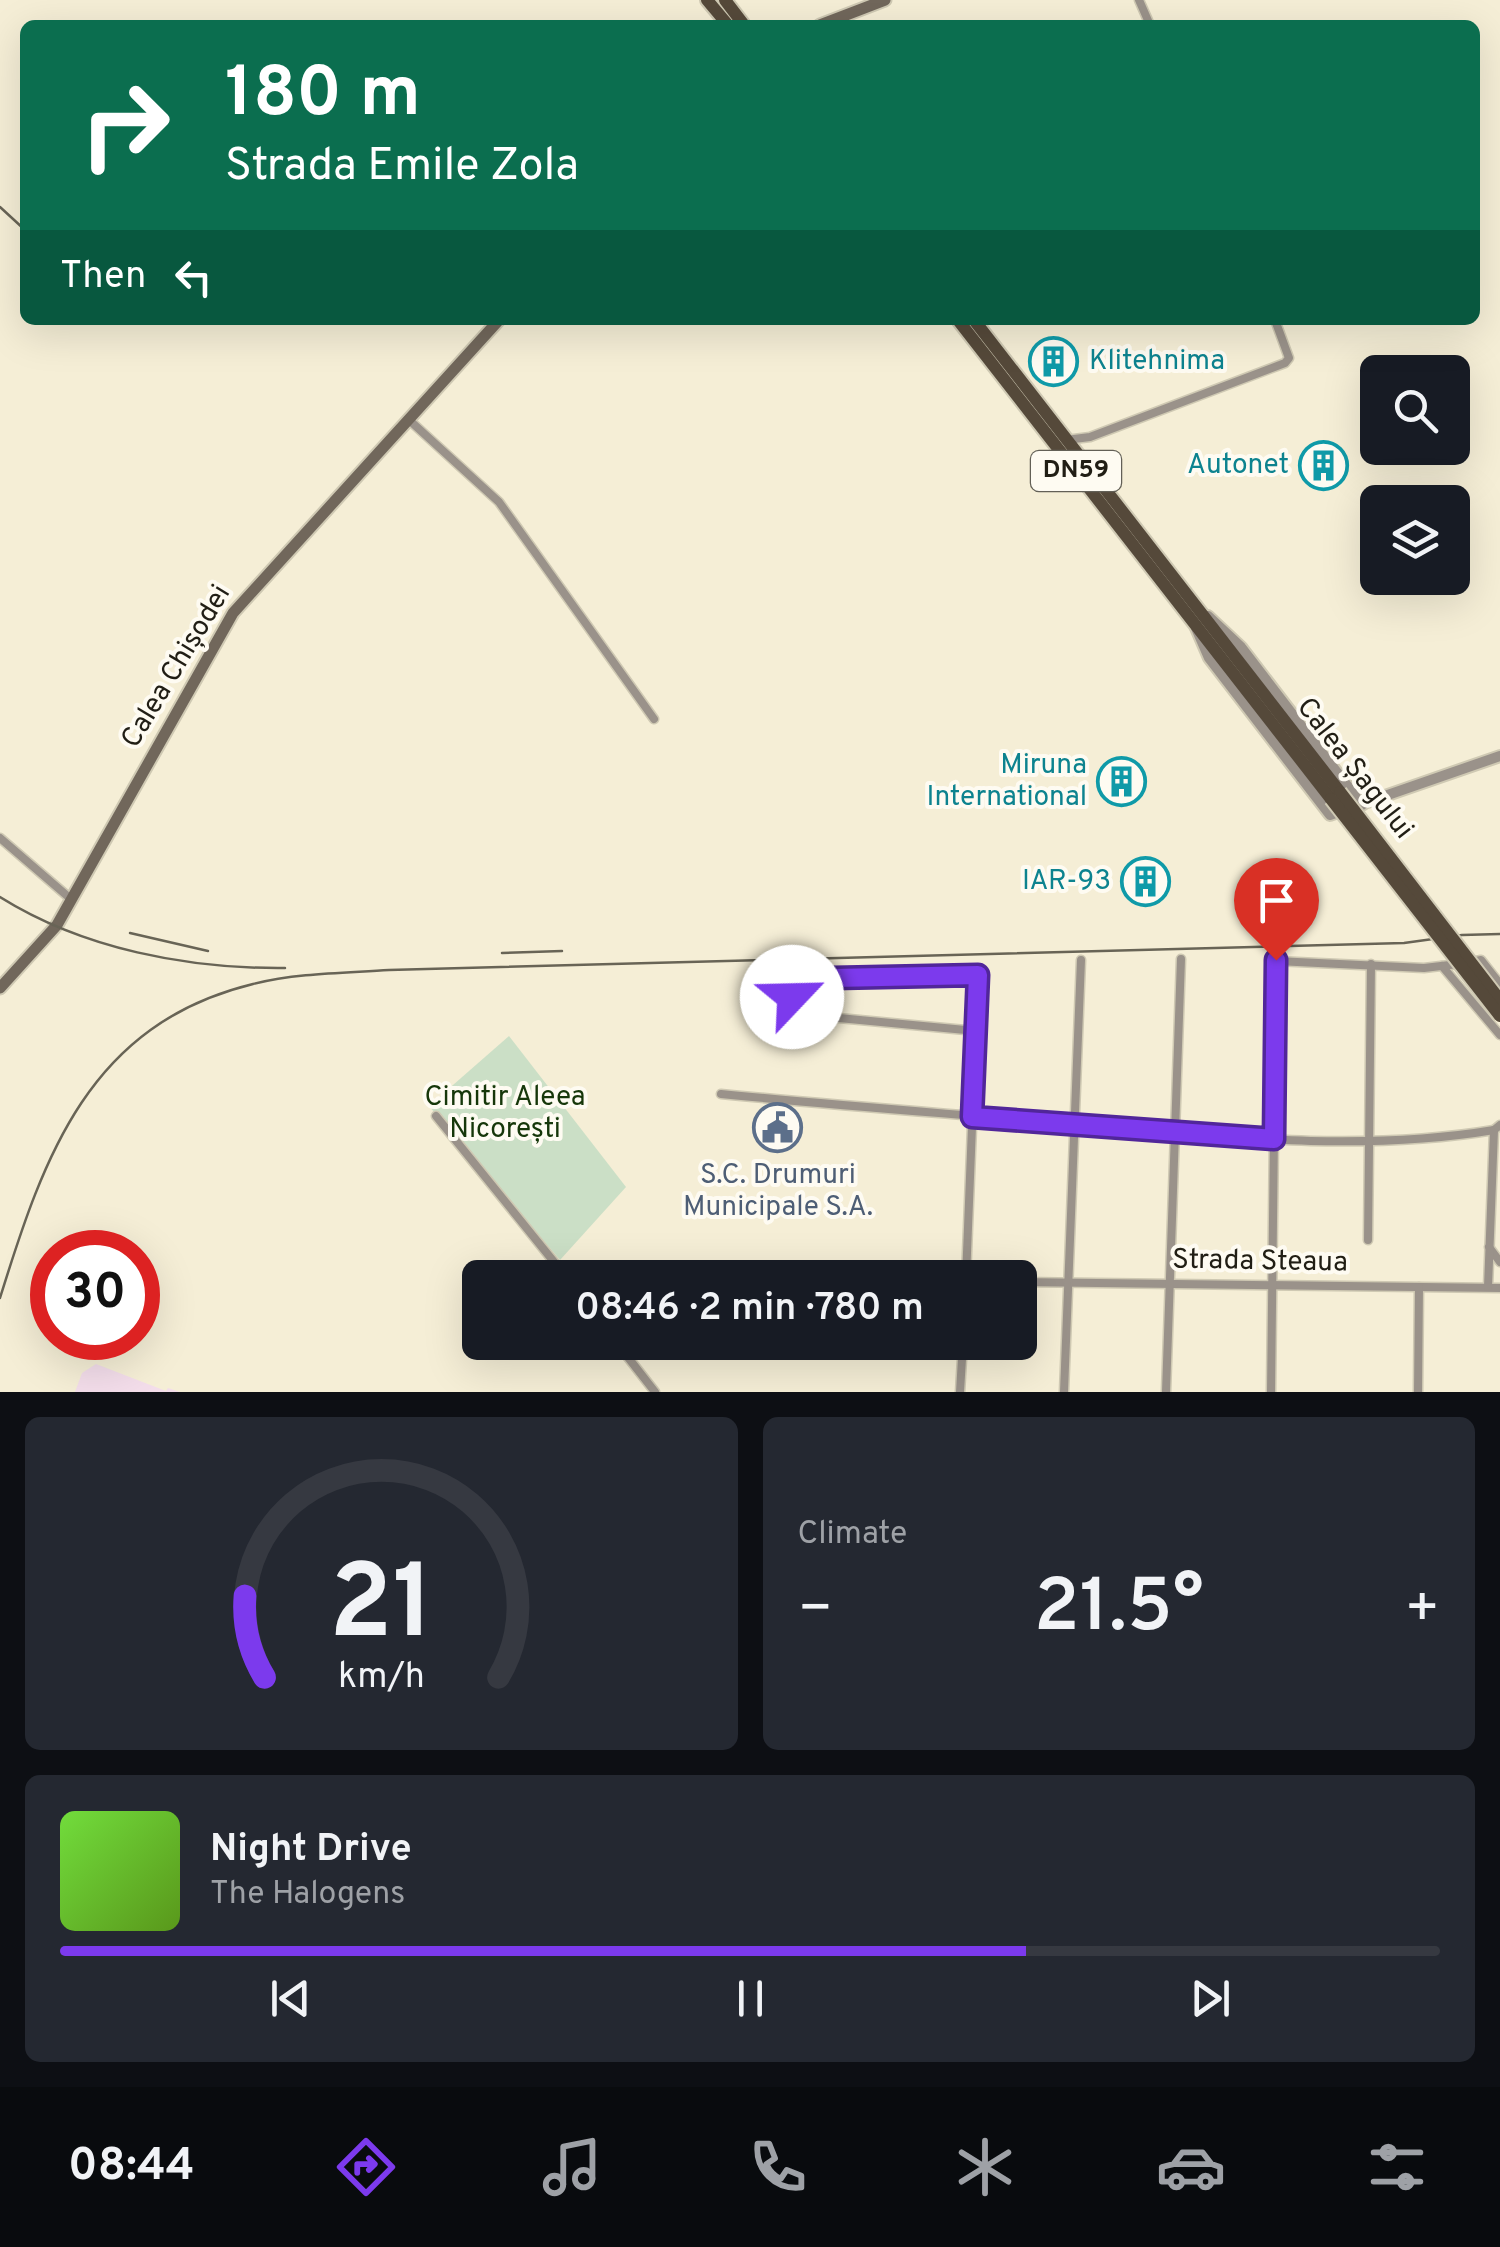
<!DOCTYPE html>
<html lang="en">
<head>
<meta charset="utf-8">
<style>
  :root { --surface:#171b24; --page:#242831; --text:#f1f3f6; --muted:#9ea1a6; --line:#363941; --accent:#7c3aed }
  body { margin:0; font-family:Overpass,sans-serif; background:var(--page); color:var(--text); height:100vh; display:flex; flex-direction:column; font-size:38px; white-space:nowrap }
  * { box-sizing:border-box; margin:0 }
  p { font-size:32px; color:var(--muted) }
  .icon { flex:none; width:55px; height:55px; fill:none; stroke:currentColor; stroke-width:2; stroke-linecap:round; stroke-linejoin:round }
  .map { position:relative; height:1392px; overflow:hidden }
  .side { display:flex; flex-direction:column; gap:25px; padding:25px; background:#0d0f14; flex:1 }
  .side>* { flex:none }
  .banner { position:absolute; left:20px; top:20px; width:1460px; height:305px; border-radius:15px; box-shadow:0 10px 40px #0002; background:#0b6e4f; color:#fff; overflow:hidden }
  .controls { position:absolute; left:1360px; top:355px; display:grid; gap:20px }
  .controls a { display:grid; place-items:center; width:110px; height:110px; border-radius:15px; background:var(--surface); box-shadow:0 10px 40px #0002; font-size:50px }
  .speed { position:absolute; left:30px; top:1230px; display:flex; gap:20px; font-size:50px; font-weight:700; text-align:center }
  .speed>* { display:grid; place-content:center; width:130px; height:130px; border-radius:50%; background:var(--surface); box-shadow:0 10px 40px #0002; line-height:1 }
  .speed .limit { border:15px solid #d22; background:#fff; color:#111 }
  .pin { position:absolute; display:grid; place-items:center; width:85px; height:85px; color:#fff; margin:-102px -42px; border-radius:50% 50% 50% 0; rotate:-45deg; box-shadow:0 0 10px #0007 }
  .pin .icon { rotate:45deg }
  .me { position:absolute; width:110px; margin:-55px; rotate:66deg; stroke-linejoin:round; filter:drop-shadow(0 0 8px #0008) }
  .turn { display:flex; align-items:center; gap:35px; height:210px; padding:0 40px; font-size:45px }
  .turn .icon { width:130px; height:130px; stroke-width:2.5 }
  .turn b { display:block; font-size:70px; line-height:85px }
  .then { display:flex; align-items:center; height:95px; padding:0 40px; background:#0003; gap:20px; font-size:38px }
  .big { font-size:75px; font-weight:600; line-height:1.1 }
  .side .tile { flex:1; display:flex; flex-direction:column; justify-content:center; gap:15px; min-width:0; padding:0 35px; border-radius:15px; background:var(--page) }
  .side .dial { align-items:center; gap:0 }
  .dial svg { height:260px; overflow:visible; fill:none; stroke:var(--line); stroke-width:7; stroke-linecap:round; text-anchor:middle }
  .dial text { fill:var(--text); stroke:none }
  .song { display:flex; align-items:center; gap:30px }
  .cover { width:120px; height:120px; border-radius:15px; background:linear-gradient(135deg,hsl(100 70% 55%),hsl(90 70% 35%)) }
  .played { height:10px; border-radius:5px; background:linear-gradient(90deg,var(--accent) 70%,var(--line) 70%) }
  .keys { display:flex; justify-content:space-around; direction:ltr }
  .heat { display:flex; justify-content:space-between; align-items:center; font-size:55px; direction:ltr }
  .side .tiles { flex:1; display:grid; gap:25px; grid-template-columns:1fr 1fr }
  .tile:last-child { grid-column:span 2 }
  .trip { position:absolute; left:462px; top:1260px; width:575px; height:100px; border-radius:15px; background:var(--surface); box-shadow:0 10px 40px #0002; font-weight:600; line-height:100px; text-align:center }
  .dock { display:flex; height:160px; justify-content:space-around; align-items:center; background:#090b0e; color:var(--muted) }
  .dock .icon { width:70px; height:70px }
  .dock .selected { color:var(--accent) }
  .dock b { font-size:45px; color:var(--text) }
  .map>svg:first-child { display:block }
  .commercial { fill:#f3ddea }
  .green { fill:#cbdfc6 }
  .lines { fill:none; stroke-linecap:round; stroke-linejoin:round }
  .minor-casing { stroke:#cfc9b3; stroke-width:11 }
  .tertiary-casing { stroke:#cfc9b3; stroke-width:14 }
  .secondary-casing { stroke:#cfc9b3; stroke-width:15 }
  .primary-casing { stroke:#cfc9b3; stroke-width:16 }
  .minor { stroke:#9a928a; stroke-width:8 }
  .tertiary { stroke:#9a928a; stroke-width:10 }
  .secondary { stroke:#71675b; stroke-width:11 }
  .primary { stroke:#55493a; stroke-width:12 }
  .rail { stroke:#686456; stroke-width:2.5 }
  .primary-bridge-casing { stroke:#cfc9b3; stroke-width:16; stroke-linecap:butt }
  .primary-bridge { stroke:#55493a; stroke-width:12 }
  .route-casing { stroke:#51269a; stroke-width:25 }
  .route { stroke:#7c3aed; stroke-width:18 }
  .labels { text-anchor:middle; dominant-baseline:central; stroke-width:8; stroke-linejoin:round; paint-order:stroke }
  .shield { fill:#fefbf2; stroke:#636057; stroke-width:2.5 }
  .shield-label { font-size:25px; font-weight:bold; fill:#211e15 }
  .culture-label { font-size:28px; fill:#0d838f; stroke:#fefbf2; text-anchor:end }
  .street-label { font-size:28px; fill:#211e15; stroke:#fefbf2 }
  .park-label { font-size:28px; fill:#16370a; stroke:#fefbf2 }
  .service-label { font-size:28px; fill:#4e5e75; stroke:#fefbf2 }
</style>
</head>
<body>
<div class="map">
<svg width="1500" height="1392" viewBox="0 0 1500 1392">
  <rect width="100%" height="100%" fill="#f5eed6"/>
  <path class="commercial" d="M96 1364 166 1391 168 1388 180 1392H75L82 1373Z"/>
  <g class="green">
    <path d="M827 983 828 1013 801 1009 797 1005 801 991Z"/>
    <path d="M509 1036 626 1187 560 1260 429 1106Z"/>
  </g>
  <g class="lines">
    <defs>
      <g id="minor">
        <path d="M1139 0 1150 25"/>
        <path d="M408 419 499 502 654 719"/>
        <path d="M1066 440 1090 437 1285 363 1289 358 1275 320"/>
        <path d="M0 838 72 900"/>
        <path d="M1471 962 1481 960 1500 984"/>
        <path d="M1442 966 1500 1035"/>
        <path d="M799 987 792 994 793 1004 790 1011 782 1013 772 1009 773 998C835 966 911 976 978 975L966 1278"/>
        <path d="M786 1013 976 1031"/>
        <path d="M721 1094C844 1106 968 1115 1092 1126 1224 1137 1362 1152 1494 1130L1500 1125"/>
        <path d="M436 1116 567 1278"/>
        <path d="M1368 1240 1371 964"/>
        <path d="M1489 1247 1500 1262"/>
        <path d="M1020 1282 1500 1288"/>
        <path d="M1488 1287 1494 1130"/>
        <path d="M616 1342 655 1392"/>
        <path d="M960 1392 963 1342"/>
        <path d="M1064 1392 1081 960"/>
        <path d="M1166 1392 1181 959"/>
        <path d="M1271 1392 1276 961 1424 968 1458 964"/>
        <path d="M1418 1392 1419 1287"/>
      </g>
      <g id="tertiary">
        <path d="M1208 616 1241 647 1362 805"/>
        <path d="M1196 628 1209 658 1330 815 1500 756"/>
      </g>
      <g id="secondary">
        <path d="M820 25 885 0"/>
        <path d="M0 988 57 925 233 613 499 320"/>
      </g>
      <g id="primary">
        <path d="M707 0 728 25"/>
        <path d="M725 0 744 25"/>
        <path d="M958 320 1331 799"/>
        <path d="M974 320 1340 792"/>
      </g>
    </defs>
    <use href="#minor" class="minor-casing"/>
    <use href="#tertiary" class="tertiary-casing"/>
    <use href="#secondary" class="secondary-casing"/>
    <use href="#primary" class="primary-casing"/>
    <use href="#minor" class="minor"/>
    <use href="#tertiary" class="tertiary"/>
    <use href="#secondary" class="secondary"/>
    <use href="#primary" class="primary"/>
    <g class="rail">
      <path d="M0 207 25 230"/>
      <path d="M0 897C83 949 188 969 285 968"/>
      <path d="M130 933 208 951"/>
      <path d="M502 953 562 951"/>
      <path d="M0 1298C44 1156 89 1024 253 984 297 973 344 973 389 970L1404 943 1462 935 1500 934"/>
    </g>
    <defs>
      <g id="primary-bridge">
        <path d="M1340 792 1500 1000"/>
        <path d="M1331 799 1500 1016"/>
      </g>
    </defs>
    <use href="#primary-bridge" class="primary-bridge-casing"/>
    <use href="#primary-bridge" class="primary-bridge"/>
  </g>
  <g class="lines">
    <defs>
      <path id="route" d="M792 997 799 987 834 978 978 975 972 1117 1274 1139 1276 960"/>
    </defs>
    <use href="#route" class="route-casing"/>
    <use href="#route" class="route"/>
  </g>
  <defs>
    <symbol id="building-ring" viewBox="-11 -11 22 22"><circle r="9.5" fill="#fefbf2" stroke="#0f9aa8" stroke-width="1.5"/><path d="M-4-6H4V6H1V3H-1V6H-4ZM-2.5-4.3h1.7v1.8h-1.7ZM.8-4.3h1.7v1.8H.8ZM-2.5-1h1.7V.8h-1.7ZM.8-1h1.7V.8H.8Z" fill="#0f9aa8"/></symbol>
    <symbol id="civic-ring" viewBox="-11 -11 22 22"><circle r="9.5" fill="#fefbf2" stroke="#5c6f8a" stroke-width="1.5"/><path d="M-.6-6.5H3V-4.5H.6V-3L4-1V1h2V6H-6V1h2V-1L-.6-3ZM-1.2 2.5V6h2.4V2.5Z" fill="#5c6f8a"/></symbol>
  </defs>
  <g fill-rule="evenodd">
    <use href="#building-ring" x="1026" y="334" width="55" height="55"/>
    <use href="#building-ring" x="1296" y="438" width="55" height="55"/>
    <use href="#building-ring" x="1094" y="754" width="55" height="55"/>
    <use href="#building-ring" x="1118" y="854" width="55" height="55"/>
    <use href="#civic-ring" x="750" y="1100" width="55" height="55"/>
  </g>
  <g class="labels">
    <rect class="shield" x="1031" y="451" width="90" height="40" rx="8"/>
    <g class="shield-label">
      <text x="1076" y="471">DN59</text>
    </g>
    <g class="culture-label">
      <text x="1089" y="362" text-anchor="start">Klitehnima</text>
      <text x="1289" y="466">Autonet</text>
      <text x="1087" y="766">Miruna<tspan x="1087" dy="32">International</tspan></text>
      <text x="1111" y="882">IAR-93</text>
    </g>
    <g class="street-label">
      <text transform="translate(177 667) rotate(-59)">Calea Chișodei</text>
      <text transform="translate(1354 769) rotate(52)">Calea Șagului</text>
      <text transform="translate(1260 1262) rotate(1)">Strada Steaua</text>
    </g>
    <g class="park-label">
      <text x="505" y="1098">Cimitir Aleea<tspan x="505" dy="32">Nicorești</tspan></text>
    </g>
    <g class="service-label">
      <text x="778" y="1176">S.C. Drumuri<tspan x="778" dy="32">Municipale S.A.</tspan></text>
    </g>
  </g>
</svg>
<div class="controls">
<a><svg class="icon" aria-label="search" viewBox="0 0 24 24"><circle cx="10" cy="10" r="6"/><path d="M15 15l6 6"/></svg></a>
<a><svg class="icon" aria-label="layers" viewBox="0 0 24 24"><path d="M12 4l9 5-9 5-9-5zM3 14l9 5 9-5"/></svg></a>
</div>
<div class="speed"><div class="limit">30</div></div>
<div class="pin" style="left:1276px;top:960px;background:#d93025"><svg class="icon" aria-label="arrive" viewBox="0 0 24 24"><path d="M6 21V4h12l-3 4 3 4H6"/></svg></div>
<svg class="me" style="left:792px;top:997px" viewBox="-20 -20 40 40"><circle r="19" fill="#fff"/><path d="M0-13L10 11 0 6-10 11z" fill="#7c3aed"/></svg>
<div class="trip">08:46 · 2 min · 780 m</div>
<div class="banner">
<div class="turn"><svg class="icon" aria-label="right" viewBox="0 0 24 24"><path d="M7 20v-9h11M14 6l5 5-5 5"/></svg><div><b>180 m</b>Strada Emile Zola</div></div>
<div class="then">Then<svg class="icon" aria-label="left" viewBox="0 0 24 24"><path d="M17 20v-9H6M10 6l-5 5 5 5"/></svg></div>
</div>
</div>
<section class="side">
<div class="tiles">
<div class="tile dial"><svg viewBox="0 0 100 80">
<path d="M14 69A42 42 0 1 1 86 69"/>
<path d="M14 69A42 42 0 0 1 8 44" stroke="#7c3aed"/>
<text x="50" y="56" font-size="32" font-weight="700">21</text>
<text x="50" y="72" font-size="11">km/h</text>
</svg></div>
<div class="tile"><p>Climate</p>
<div class="heat"><a>−</a><b class="big">21.5°</b><a>+</a></div>
</div>
<div class="tile">
<div class="song"><i class="cover"></i><div><b>Night Drive</b><p>The Halogens</p></div></div>
<div class="played"></div>
<div class="keys"><svg class="icon" aria-label="previous" viewBox="0 0 24 24"><path d="M18 5L8 12l10 7zM5 5v14"/></svg><svg class="icon" aria-label="pause" viewBox="0 0 24 24"><path d="M8 5v14M16 5v14"/></svg><svg class="icon" aria-label="next" viewBox="0 0 24 24"><path d="M6 5l10 7-10 7zM19 5v14"/></svg></div>
</div>
</div>
</section>
<nav class="dock">
<b>08:44</b>
<svg class="icon selected" aria-label="directions" viewBox="0 0 24 24"><path d="M12 3l9 9-9 9-9-9zM9 14v-3h6M13 9l2 2-2 2"/></svg>
<svg class="icon" aria-label="music" viewBox="0 0 24 24"><path d="M9 18V5l10-2v13"/><circle cx="6" cy="18" r="3"/><circle cx="16" cy="16" r="3"/></svg>
<svg class="icon" aria-label="phone" viewBox="0 0 24 24"><path d="M5 4h4l2 5-3 2q2 4 5 5l2-3 5 2v4C11 20 4 13 5 4z"/></svg>
<svg class="icon" aria-label="climate" viewBox="0 0 24 24"><path d="M12 3v18M4 7l16 10M4 17L20 7"/></svg>
<svg class="icon" aria-label="car" viewBox="0 0 24 24"><path d="M5 17H2v-5l4-1 3-4h7l3 4 3 1v5h-3M9 17h6M6 11h13"/><circle cx="7" cy="17" r="2"/><circle cx="17" cy="17" r="2"/></svg>
<svg class="icon" aria-label="filters" viewBox="0 0 24 24"><path d="M4 7h16M4 17h16"/><circle cx="9" cy="7" r="2"/><circle cx="15" cy="17" r="2"/></svg>
</nav>
</body>
</html>
